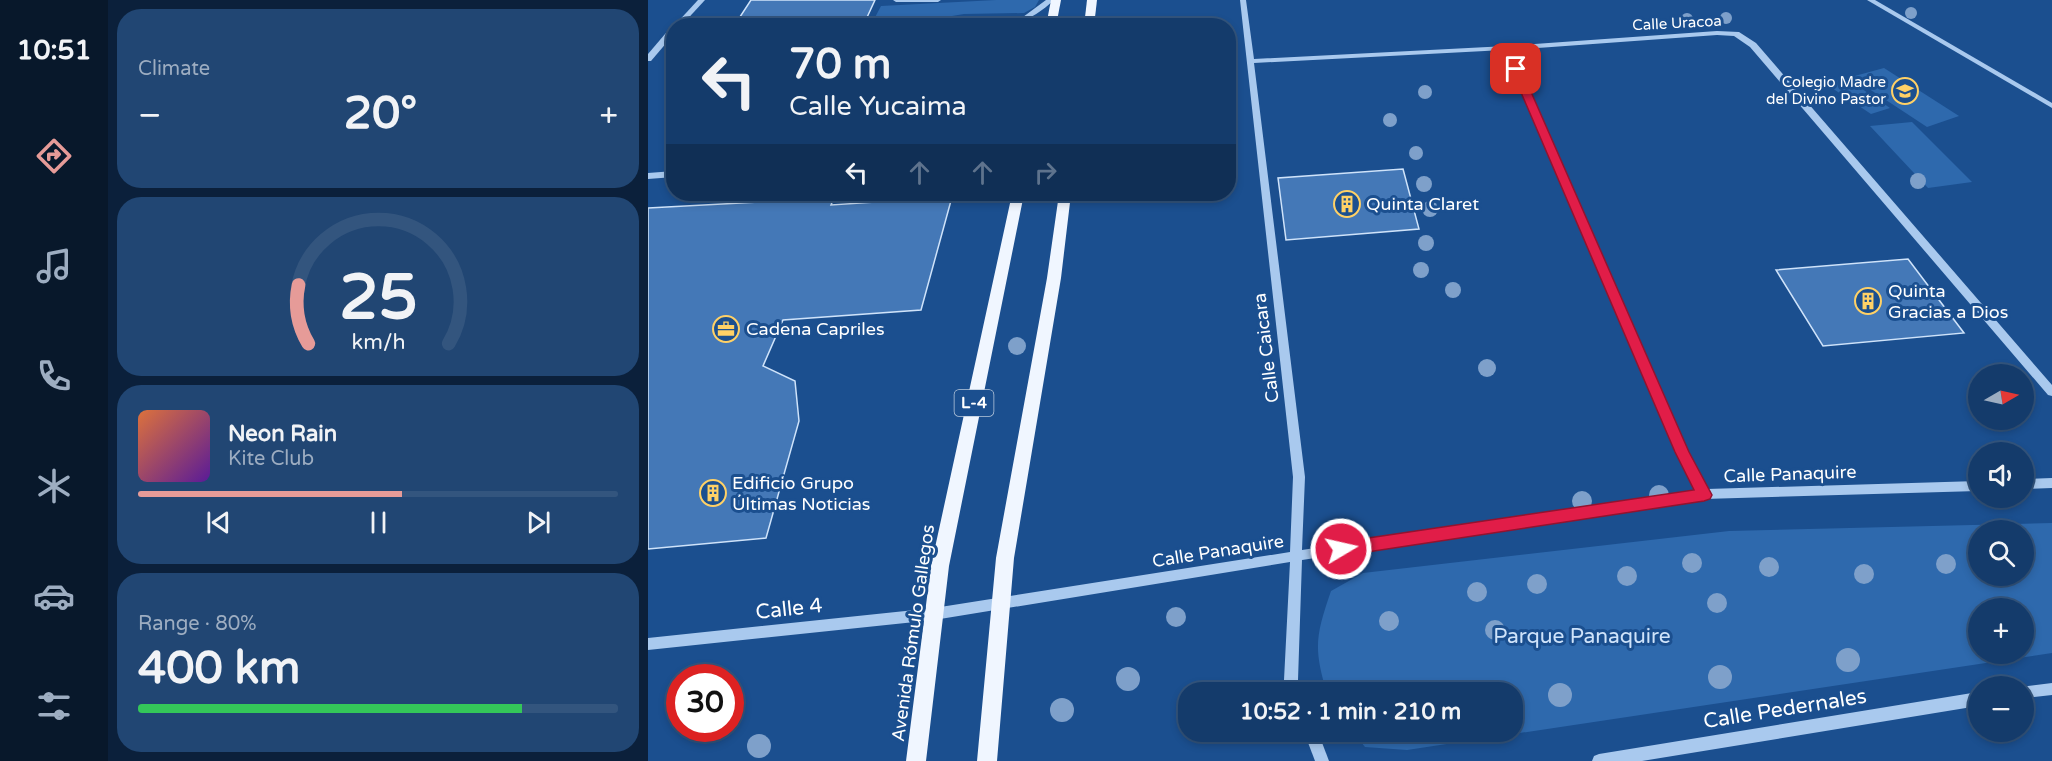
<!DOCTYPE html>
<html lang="en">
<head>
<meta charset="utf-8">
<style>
  :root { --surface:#143b6b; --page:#214673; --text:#f1f3f6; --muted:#9dadc1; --line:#33557e; --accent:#e69b98 }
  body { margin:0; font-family:"Varela Round",sans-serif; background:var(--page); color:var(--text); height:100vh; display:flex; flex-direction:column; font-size:22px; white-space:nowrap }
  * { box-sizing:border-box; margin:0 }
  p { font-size:20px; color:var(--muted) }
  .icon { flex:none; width:33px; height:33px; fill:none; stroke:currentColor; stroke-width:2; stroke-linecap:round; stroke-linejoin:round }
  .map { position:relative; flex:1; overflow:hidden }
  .details { display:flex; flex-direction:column; gap:9px; padding:9px; background:#0b203b; width:540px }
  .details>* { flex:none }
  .guide { position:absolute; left:18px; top:18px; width:570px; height:183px; border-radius:24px; box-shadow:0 3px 9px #0003,0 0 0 2px var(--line); background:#143b6b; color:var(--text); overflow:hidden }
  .needle { width:39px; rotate:81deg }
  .fabs { position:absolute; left:1320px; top:364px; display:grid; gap:12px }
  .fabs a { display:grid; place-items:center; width:66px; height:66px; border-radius:50%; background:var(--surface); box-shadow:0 3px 9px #0003,0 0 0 2px var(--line); font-size:30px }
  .speed { position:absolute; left:18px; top:664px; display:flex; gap:12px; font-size:30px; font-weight:700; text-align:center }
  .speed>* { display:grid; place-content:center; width:78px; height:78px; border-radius:50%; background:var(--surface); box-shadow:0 3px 9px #0003,0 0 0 2px var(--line); line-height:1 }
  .speed .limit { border:9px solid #d22; background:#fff; color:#111 }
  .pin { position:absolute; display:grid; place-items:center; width:51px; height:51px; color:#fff; margin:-26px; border-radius:12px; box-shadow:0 3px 9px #0006 }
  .me { position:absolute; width:66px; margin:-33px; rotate:81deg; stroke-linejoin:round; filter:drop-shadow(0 0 4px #0008) }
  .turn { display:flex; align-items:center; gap:21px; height:126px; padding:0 24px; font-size:27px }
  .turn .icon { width:78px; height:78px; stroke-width:2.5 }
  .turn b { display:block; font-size:42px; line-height:51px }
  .lanes { display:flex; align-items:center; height:57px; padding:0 24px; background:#0003; justify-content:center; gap:30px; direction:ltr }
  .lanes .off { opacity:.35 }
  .big { font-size:45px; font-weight:700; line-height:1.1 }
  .details .widget { flex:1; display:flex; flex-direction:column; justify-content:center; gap:9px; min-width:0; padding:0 21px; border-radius:24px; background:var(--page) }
  .details .dial { align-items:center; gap:0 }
  .dial svg { height:156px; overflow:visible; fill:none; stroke:var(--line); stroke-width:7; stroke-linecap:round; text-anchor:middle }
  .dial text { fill:var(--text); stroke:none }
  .song { display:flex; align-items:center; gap:18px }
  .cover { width:72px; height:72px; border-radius:9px; background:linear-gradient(135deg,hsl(20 70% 55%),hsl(270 70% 35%)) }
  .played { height:6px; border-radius:3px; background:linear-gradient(90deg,var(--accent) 55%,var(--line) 55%) }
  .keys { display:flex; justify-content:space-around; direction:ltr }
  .heat { display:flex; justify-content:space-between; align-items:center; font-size:33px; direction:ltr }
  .charge { height:9px; border-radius:4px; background:linear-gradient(90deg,#34c759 80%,var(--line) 0) }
  .trip { position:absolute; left:530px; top:682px; width:345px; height:60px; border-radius:24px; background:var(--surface); box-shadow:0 3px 9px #0003,0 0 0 2px var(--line); font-weight:700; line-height:60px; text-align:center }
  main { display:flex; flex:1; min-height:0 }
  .menu { display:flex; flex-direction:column; width:108px; justify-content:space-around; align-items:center; background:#08182b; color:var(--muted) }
  .menu .icon { width:42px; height:42px }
  .menu .current { color:var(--accent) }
  .menu b { font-size:27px; color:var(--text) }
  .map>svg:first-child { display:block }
  .green { fill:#2e69ad; fill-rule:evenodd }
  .building { fill:#4478b7; stroke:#cfe3fa; stroke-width:1.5 }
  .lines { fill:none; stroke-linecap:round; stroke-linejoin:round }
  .minor { fill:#a9c9ee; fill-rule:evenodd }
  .major { fill:#f0f6ff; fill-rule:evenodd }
  .tree { fill:#7ea0ca }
  .route { fill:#e11d48; stroke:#92132f; stroke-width:1.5 }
  .labels { text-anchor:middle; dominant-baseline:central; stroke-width:6; stroke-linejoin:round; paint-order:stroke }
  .far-street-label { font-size:15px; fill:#fff; stroke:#1b4f8f }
  .far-poi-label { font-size:15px; fill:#fff; stroke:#1b4f8f; text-anchor:end }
  .shield { fill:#1b4f8f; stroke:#bbcadd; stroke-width:1.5 }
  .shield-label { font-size:16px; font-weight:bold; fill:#fff }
  .poi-label { font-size:18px; fill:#fff; stroke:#1b4f8f; text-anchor:start }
  .street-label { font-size:18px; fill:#fff; stroke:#1b4f8f }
  .near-street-label { font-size:21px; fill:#fff; stroke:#1b4f8f }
  .near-park-label { font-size:21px; fill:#cfe3fa; stroke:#1b4f8f }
</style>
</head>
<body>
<main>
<nav class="menu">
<b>10:51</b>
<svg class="icon current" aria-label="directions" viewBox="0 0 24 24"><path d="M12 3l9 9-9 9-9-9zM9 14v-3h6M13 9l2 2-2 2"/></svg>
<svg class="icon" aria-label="music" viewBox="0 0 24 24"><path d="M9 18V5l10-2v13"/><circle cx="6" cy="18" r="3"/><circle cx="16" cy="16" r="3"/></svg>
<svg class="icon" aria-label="phone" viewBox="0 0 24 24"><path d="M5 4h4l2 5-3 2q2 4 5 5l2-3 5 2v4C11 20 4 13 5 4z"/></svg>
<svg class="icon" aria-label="climate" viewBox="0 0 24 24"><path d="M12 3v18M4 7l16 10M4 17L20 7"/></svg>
<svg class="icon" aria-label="car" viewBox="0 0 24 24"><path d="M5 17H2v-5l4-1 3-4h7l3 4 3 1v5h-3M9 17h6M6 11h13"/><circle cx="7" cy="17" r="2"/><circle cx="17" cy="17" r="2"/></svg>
<svg class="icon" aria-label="filters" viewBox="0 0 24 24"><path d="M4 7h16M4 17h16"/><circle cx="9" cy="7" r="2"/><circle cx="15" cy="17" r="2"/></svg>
</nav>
<section class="details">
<div class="widget"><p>Climate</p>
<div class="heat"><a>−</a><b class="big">20°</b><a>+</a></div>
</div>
<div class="widget dial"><svg viewBox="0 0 100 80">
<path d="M14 69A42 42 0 1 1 86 69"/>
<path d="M14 69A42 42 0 0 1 9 39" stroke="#e69b98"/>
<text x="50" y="56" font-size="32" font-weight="700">25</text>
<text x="50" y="72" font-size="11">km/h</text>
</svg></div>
<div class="widget">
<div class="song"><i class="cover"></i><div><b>Neon Rain</b><p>Kite Club</p></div></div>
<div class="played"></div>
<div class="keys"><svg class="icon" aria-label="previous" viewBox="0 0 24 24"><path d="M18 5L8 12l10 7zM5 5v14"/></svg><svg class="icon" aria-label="pause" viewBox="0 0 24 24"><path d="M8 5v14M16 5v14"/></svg><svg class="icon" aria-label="next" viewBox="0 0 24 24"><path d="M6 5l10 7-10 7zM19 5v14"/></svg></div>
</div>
<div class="widget"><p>Range · 80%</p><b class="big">400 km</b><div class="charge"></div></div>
</section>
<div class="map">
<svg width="1404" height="761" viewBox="0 0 1404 761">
  <rect width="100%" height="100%" fill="#1b4f8f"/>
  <g class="green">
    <path d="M348 0H391L387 7 376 13 316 14 304 16 284 25H223L233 6Z"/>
    <path d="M1236 68 1311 116 1279 127 1203 77Z"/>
    <path d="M1198 78 1242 108 1223 114 1178 84Z"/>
    <path d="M1264 122 1324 182 1280 188 1222 126Z"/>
    <path d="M1404 523V653L759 750 717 747 705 732H864V693H679C665 648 668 635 683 591L715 573 1081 531ZM1330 531H1376V576H1330ZM1330 609H1376V654H1330Z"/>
  </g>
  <g class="building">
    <path d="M103 0H227L215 26H86Z"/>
    <path d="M755 169 771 229 638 240 630 178Z"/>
    <path d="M304 197 273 310 135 320 115 366 147 381 151 421 118 538 0 549V208L186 198 183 205Z"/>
    <path d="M1260 259 1316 333 1175 346 1128 270Z"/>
  </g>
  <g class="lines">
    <g class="minor">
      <path d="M50 0H57L33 26H26Z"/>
      <path d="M245 0H293L290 2H248Z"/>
      <path d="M398 0H406C390 15 371 26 348 26L375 17Z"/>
      <path d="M592 0H598L606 59 859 46 1069 31 1091 32 1108 43 1404 385V396L1400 395 1102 47 1086 36 1069 35 863 50 1039 452 1059 489 1330 481V491L1056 499 654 560 650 680 655 693H641L636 680 642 562 286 620 0 650V638L286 608 642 552 645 477ZM856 50 1028 452 1048 490 654 550 657 477 606 63Z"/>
      <path d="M1219 0H1227L1404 103V108Z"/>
      <path d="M23 27H26V34L3 61H0V54Z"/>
      <path d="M26 171V177L0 179V173Z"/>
      <path d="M1404 478V488L1376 489V479Z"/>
      <path d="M1404 683V695L1376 698V687H1372Z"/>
      <path d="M1330 692V706L994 761H944L946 756 951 754Z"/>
      <path d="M656 732H670L681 761H667Z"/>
    </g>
    <g class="major">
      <path d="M403 0H413L408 26H398Z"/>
      <path d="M439 0H449L446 26H436Z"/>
      <path d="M364 194H376L301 566 278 761H258L283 566Z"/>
      <path d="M411 194H423L413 278 366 558 349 761H329L348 558 399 278Z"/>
    </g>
  </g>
  <g class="tree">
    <circle cx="1263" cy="13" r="6"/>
    <circle cx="1078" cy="18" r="6"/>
    <circle cx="1039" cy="19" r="6"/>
    <circle cx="852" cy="79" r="7"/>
    <circle cx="777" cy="92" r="7"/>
    <circle cx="742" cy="120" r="7"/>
    <circle cx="768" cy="153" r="7"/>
    <circle cx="1270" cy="181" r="8"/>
    <circle cx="776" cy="184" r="8"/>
    <circle cx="782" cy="209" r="8"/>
    <circle cx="778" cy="243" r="8"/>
    <circle cx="773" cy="270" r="8"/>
    <circle cx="805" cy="290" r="8"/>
    <circle cx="369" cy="346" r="9"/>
    <circle cx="839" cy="368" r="9"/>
    <circle cx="1011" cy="495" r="10"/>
    <circle cx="934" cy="501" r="10"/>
    <circle cx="1044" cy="563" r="10"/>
    <circle cx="1298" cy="564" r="10"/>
    <circle cx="1121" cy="567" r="10"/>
    <circle cx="1216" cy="574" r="10"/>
    <circle cx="979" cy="576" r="10"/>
    <circle cx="889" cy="584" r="10"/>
    <circle cx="829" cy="592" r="10"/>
    <circle cx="1069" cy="603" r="10"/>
    <circle cx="528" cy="617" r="10"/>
    <circle cx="741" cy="621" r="10"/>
    <circle cx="847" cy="630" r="10"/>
    <circle cx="1200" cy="660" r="12"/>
    <circle cx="1072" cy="677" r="12"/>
    <circle cx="480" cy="679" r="12"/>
    <circle cx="912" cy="695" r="12"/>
    <circle cx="414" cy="710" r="12"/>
    <circle cx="111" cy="746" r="12"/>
  </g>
  <path class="route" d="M868 66 873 69 1041 452 1064 495 1062 499 1056 501 693 556 688 554 685 549 688 544 693 542 1046 490 1027 452 863 69Z"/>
  <defs>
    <symbol id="school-ring" viewBox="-11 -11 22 22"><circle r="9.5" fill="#1b4f8f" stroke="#ffd166" stroke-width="1.5"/><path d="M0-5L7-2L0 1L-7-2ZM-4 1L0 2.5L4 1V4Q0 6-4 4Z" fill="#ffd166"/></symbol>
    <symbol id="building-ring" viewBox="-11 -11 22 22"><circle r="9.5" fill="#1b4f8f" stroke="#ffd166" stroke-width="1.5"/><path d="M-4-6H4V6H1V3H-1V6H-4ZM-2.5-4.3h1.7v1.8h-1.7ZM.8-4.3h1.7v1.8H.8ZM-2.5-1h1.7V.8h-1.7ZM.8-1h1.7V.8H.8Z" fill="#ffd166"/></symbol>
    <symbol id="office-ring" viewBox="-11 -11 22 22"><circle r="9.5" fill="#1b4f8f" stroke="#ffd166" stroke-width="1.5"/><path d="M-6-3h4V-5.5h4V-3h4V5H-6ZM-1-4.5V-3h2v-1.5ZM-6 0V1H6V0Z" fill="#ffd166"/></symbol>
  </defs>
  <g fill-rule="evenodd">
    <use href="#school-ring" x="1242" y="76" width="30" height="30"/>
    <use href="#building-ring" x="684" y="189" width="30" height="30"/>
    <use href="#building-ring" x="1205" y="286" width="30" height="30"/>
    <use href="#office-ring" x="63" y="314" width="30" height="30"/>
    <use href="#building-ring" x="50" y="478" width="30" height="30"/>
  </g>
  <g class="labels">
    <g class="far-street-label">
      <text transform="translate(1029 23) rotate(-3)">Calle Uracoa</text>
    </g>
    <g class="far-poi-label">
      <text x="1238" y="82">Colegio Madre<tspan x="1238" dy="17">del Divino Pastor</tspan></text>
    </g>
    <rect class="shield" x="306.5" y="390" width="39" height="26" rx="4.5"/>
    <g class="shield-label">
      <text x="326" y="403">L-4</text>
    </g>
    <g class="poi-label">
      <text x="718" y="204">Quinta Claret</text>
      <text x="1240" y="291">Quinta<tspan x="1240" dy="21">Gracias a Dios</tspan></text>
      <text x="98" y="329">Cadena Capriles</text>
      <text x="84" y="483">Edificio Grupo<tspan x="84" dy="21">Últimas Noticias</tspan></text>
    </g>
    <g class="street-label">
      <text transform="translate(618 348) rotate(-97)">Calle Caicara</text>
      <text transform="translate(1142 474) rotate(-2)">Calle Panaquire</text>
      <text transform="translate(570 551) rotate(-9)">Calle Panaquire</text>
      <text transform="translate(265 633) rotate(-82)">Avenida Rómulo Gallegos</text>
    </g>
    <g class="near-street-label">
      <text transform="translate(141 609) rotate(-6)">Calle 4</text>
      <text transform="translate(1137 709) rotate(-9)">Calle Pedernales</text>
    </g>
    <g class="near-park-label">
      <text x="934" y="636">Parque Panaquire</text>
    </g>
  </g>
</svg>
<div class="fabs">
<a><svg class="needle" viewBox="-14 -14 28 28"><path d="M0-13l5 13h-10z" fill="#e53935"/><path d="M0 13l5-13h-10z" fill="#9dadc1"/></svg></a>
<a><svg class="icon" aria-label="sound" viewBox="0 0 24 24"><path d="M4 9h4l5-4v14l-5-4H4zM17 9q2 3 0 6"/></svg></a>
<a><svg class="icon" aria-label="search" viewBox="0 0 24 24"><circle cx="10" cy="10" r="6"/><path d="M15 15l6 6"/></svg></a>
<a>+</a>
<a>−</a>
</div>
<div class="speed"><div class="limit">30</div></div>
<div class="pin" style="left:868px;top:69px;background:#d93025"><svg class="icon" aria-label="arrive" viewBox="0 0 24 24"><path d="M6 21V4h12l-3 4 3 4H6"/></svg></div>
<svg class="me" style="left:693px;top:549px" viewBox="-20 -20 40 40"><circle r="17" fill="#e11d48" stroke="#fff" stroke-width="3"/><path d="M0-11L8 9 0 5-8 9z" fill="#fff"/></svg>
<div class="trip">10:52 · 1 min · 210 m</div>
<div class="guide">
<div class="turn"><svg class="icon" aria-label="left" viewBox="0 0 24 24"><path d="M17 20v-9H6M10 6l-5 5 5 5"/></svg><div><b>70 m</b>Calle Yucaima</div></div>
<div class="lanes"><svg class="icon" aria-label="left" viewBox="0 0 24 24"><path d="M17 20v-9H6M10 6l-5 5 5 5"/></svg><svg class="icon off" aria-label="ahead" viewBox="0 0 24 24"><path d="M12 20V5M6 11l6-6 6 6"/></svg><svg class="icon off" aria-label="ahead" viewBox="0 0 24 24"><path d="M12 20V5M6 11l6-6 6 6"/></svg><svg class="icon off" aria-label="right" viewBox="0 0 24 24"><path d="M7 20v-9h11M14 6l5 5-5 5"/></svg></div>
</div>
</div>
</main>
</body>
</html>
